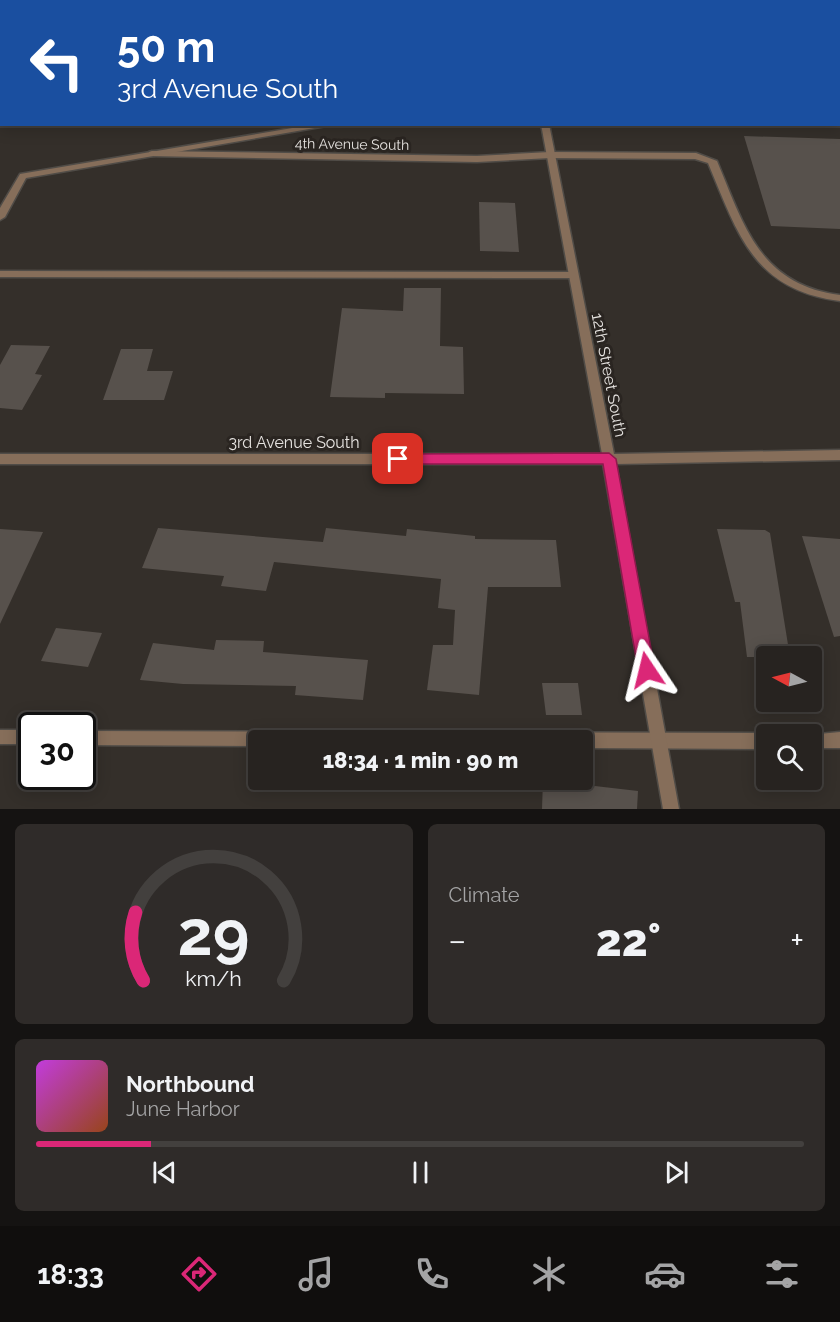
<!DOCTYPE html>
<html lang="en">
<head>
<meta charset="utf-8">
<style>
  :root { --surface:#272320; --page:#2f2b29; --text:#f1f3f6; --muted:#a4a4a5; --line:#43403e; --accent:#db2777 }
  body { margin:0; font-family:Raleway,sans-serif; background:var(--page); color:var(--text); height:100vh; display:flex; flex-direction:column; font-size:22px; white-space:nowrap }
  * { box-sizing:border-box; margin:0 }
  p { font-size:20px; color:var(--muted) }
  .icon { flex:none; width:33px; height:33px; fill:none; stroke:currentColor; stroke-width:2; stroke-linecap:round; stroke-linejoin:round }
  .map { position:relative; height:809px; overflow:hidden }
  .drawer { display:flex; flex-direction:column; gap:15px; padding:15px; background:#151312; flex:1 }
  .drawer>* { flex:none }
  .top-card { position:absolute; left:0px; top:0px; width:840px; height:126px; box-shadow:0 3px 15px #0003,0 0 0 2px var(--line); background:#1a4fa0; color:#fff; overflow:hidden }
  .needle { width:39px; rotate:277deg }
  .fabs { position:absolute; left:756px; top:646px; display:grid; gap:12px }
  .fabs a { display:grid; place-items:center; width:66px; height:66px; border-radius:6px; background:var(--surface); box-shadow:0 3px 15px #0003,0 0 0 2px var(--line); font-size:30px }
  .speed { position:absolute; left:18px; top:712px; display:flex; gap:12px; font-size:30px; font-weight:700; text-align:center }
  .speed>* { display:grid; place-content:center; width:78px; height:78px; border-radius:50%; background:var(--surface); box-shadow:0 3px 15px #0003,0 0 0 2px var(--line); line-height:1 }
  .speed .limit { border:3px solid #111; border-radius:9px; background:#fff; color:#111 }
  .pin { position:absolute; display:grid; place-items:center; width:51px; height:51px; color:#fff; margin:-26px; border-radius:12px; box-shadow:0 3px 9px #0006 }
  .me { position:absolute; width:66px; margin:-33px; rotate:350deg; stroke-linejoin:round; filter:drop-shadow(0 0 4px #0008) }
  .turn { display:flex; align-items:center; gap:21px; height:126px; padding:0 18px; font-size:27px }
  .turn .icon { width:78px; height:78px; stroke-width:2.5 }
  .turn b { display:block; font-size:42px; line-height:51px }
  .big { font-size:45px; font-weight:800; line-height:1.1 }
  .drawer .widget { flex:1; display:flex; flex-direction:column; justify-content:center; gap:9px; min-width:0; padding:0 21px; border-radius:9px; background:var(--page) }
  .drawer .dial { align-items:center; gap:0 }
  .dial svg { height:156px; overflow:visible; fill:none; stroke:var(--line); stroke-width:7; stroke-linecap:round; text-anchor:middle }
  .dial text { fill:var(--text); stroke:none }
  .song { display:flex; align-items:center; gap:18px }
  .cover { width:72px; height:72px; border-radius:9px; background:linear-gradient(135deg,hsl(290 70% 55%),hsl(20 70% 35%)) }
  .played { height:6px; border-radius:3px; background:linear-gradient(90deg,var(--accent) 15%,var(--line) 15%) }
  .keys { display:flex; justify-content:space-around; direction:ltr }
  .heat { display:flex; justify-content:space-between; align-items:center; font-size:33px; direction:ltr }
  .drawer .tiles { flex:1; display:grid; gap:15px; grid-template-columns:1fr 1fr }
  .widget:last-child { grid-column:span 2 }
  .trip { position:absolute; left:248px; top:730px; width:345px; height:60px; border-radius:6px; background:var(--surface); box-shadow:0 3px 15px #0003,0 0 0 2px var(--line); font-weight:800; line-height:60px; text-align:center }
  .dock { display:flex; height:96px; justify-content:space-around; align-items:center; background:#100e0d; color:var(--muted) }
  .dock .icon { width:42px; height:42px }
  .dock .current { color:var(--accent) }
  .dock b { font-size:27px; color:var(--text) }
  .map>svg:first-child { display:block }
  .building { fill:#57514c }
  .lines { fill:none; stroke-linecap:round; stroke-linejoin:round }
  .service-casing { stroke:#504c47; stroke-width:3 }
  .minor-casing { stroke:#504c47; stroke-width:3 }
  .tertiary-casing { stroke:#504c47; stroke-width:3 }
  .service { fill:#866e5a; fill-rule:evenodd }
  .minor { fill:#866e5a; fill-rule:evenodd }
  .tertiary { fill:#866e5a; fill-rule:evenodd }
  .rail { stroke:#928e8a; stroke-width:3; stroke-dasharray:7 7; stroke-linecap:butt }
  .route { fill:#db2777; stroke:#8e194d; stroke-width:1.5 }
  .labels { text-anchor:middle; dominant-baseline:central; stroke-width:6; stroke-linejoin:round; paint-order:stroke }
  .far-street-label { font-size:14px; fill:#e6e3e0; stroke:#2a2521 }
  .street-label { font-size:16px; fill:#e6e3e0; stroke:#2a2521 }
</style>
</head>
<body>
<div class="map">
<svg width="840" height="809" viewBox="0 0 840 809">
  <rect width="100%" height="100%" fill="#342f2a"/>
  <g class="building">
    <path d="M744 136 840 139V229L771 226Z"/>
    <path d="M479 202 515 203 519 252 480 251Z"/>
    <path d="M404 288H441L440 346 463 347 464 394 385 393V398L330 397 342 308 403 311Z"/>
    <path d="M11 345 50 346 35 374 42 375 22 410 0 408V365Z"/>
    <path d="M121 349H153L147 371H173L164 400H103Z"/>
    <path d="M158 528 323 542 326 528 406 536 407 529 475 536V539L556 540 561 587H488L479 695 427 690 433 645H453L455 610 438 608 441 579 274 562 266 591 221 586 224 576 142 568Z"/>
    <path d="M0 529 43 532 0 624Z"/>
    <path d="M717 529 765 530 770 533 790 657H747L740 602H735Z"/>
    <path d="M802 536 840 539V636L834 637Z"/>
    <path d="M56 628 102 633 88 667 41 661Z"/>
    <path d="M216 640 264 641 263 652 368 660 363 700 295 695 296 686 183 684 140 680 153 643 214 650Z"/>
    <path d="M542 683H578L582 715H546Z"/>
    <path d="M543 780 638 791 637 809H542Z"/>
  </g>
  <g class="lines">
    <defs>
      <g id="service">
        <path d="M1 0H9V2H2Z"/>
        <path d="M152 151 477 156 550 152 696 153 717 161C744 226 760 285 840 295V301C753 290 738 234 708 163L695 159 550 158 477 162 149 156V152Z"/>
        <path d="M0 271 573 272 578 275 573 278 0 277Z"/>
        <rect x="0" y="730" width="32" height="14"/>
        <path d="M82 731 766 733 770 735H766V749L582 748V741H258V746L82 745Z"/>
        <path d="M840 732V748H812V735H808Z"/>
      </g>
      <g id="minor">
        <path d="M316 124H338L26 178 5 217 0 220V208L20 174Z"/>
        <path d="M541 124H549L614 454 840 450V460L616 464 679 809H663L603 464H0V454H602Z"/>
      </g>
      <g id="tertiary">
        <path d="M142 0 140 2H126Z"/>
        <path d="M0 20H2L0 25Z"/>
      </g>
    </defs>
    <use href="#service" class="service-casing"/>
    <use href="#minor" class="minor-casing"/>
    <use href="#tertiary" class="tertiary-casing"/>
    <use href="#service" class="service"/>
    <use href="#minor" class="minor"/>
    <use href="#tertiary" class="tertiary"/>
    <g class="rail">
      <path d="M549 2 559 0"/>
      <path d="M690 2 700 0"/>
      <path d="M732 2 742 0"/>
      <path d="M777 2 787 0"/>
    </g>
  </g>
  <path class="route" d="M609 453 616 459 655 670 653 676 647 678 641 676 638 670 603 464H398L391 459 398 454Z"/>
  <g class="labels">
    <g class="far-street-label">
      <text transform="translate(352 144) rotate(1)">4th Avenue South</text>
    </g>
    <g class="street-label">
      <text transform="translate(609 375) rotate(79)">12th Street South</text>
      <text x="294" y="442">3rd Avenue South</text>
    </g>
  </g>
</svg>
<div class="fabs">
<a><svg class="needle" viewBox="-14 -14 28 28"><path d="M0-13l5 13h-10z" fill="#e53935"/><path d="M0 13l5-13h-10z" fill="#a4a4a5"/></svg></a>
<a><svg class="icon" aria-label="search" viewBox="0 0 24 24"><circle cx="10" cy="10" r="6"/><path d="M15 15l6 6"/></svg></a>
</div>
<div class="speed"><div class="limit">30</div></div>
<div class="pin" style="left:398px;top:459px;background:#d93025"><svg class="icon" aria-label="arrive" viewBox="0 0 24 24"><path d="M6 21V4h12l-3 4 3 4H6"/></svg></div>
<svg class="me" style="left:647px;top:670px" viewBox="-20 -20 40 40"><path d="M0-17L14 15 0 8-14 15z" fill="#db2777" stroke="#fff" stroke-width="4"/></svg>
<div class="trip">18:34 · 1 min · 90 m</div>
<div class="top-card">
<div class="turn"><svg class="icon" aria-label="left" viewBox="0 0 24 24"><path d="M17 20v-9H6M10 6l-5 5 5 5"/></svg><div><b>50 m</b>3rd Avenue South</div></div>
</div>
</div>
<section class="drawer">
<div class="tiles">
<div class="widget dial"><svg viewBox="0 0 100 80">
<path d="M14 69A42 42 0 1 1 86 69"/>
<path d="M14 69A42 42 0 0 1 10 34" stroke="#db2777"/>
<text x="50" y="56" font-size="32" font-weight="700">29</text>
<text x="50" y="72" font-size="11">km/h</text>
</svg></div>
<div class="widget"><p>Climate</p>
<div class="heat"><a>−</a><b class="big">22°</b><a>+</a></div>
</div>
<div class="widget">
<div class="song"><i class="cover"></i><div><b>Northbound</b><p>June Harbor</p></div></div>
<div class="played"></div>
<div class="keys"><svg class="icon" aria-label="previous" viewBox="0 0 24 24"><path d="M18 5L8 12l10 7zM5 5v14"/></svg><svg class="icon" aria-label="pause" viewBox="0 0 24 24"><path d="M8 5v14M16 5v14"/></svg><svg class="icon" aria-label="next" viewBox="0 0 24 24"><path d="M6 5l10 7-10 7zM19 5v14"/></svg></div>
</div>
</div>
</section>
<nav class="dock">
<b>18:33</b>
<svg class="icon current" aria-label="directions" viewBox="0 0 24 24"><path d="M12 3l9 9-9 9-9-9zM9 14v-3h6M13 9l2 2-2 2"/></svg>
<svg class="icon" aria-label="music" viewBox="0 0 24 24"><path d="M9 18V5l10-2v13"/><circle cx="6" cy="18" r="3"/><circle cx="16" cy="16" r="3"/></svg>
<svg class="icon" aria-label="phone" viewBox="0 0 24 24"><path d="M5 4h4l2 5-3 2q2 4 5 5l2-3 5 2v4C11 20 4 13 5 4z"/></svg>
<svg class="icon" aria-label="climate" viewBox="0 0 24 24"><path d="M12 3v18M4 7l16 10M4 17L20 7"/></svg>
<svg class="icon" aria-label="car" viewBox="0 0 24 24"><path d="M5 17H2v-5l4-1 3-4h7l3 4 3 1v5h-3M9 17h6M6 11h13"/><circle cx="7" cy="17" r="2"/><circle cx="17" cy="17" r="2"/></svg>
<svg class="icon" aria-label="filters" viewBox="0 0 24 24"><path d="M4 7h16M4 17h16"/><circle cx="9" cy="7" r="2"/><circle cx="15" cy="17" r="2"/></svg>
</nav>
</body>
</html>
